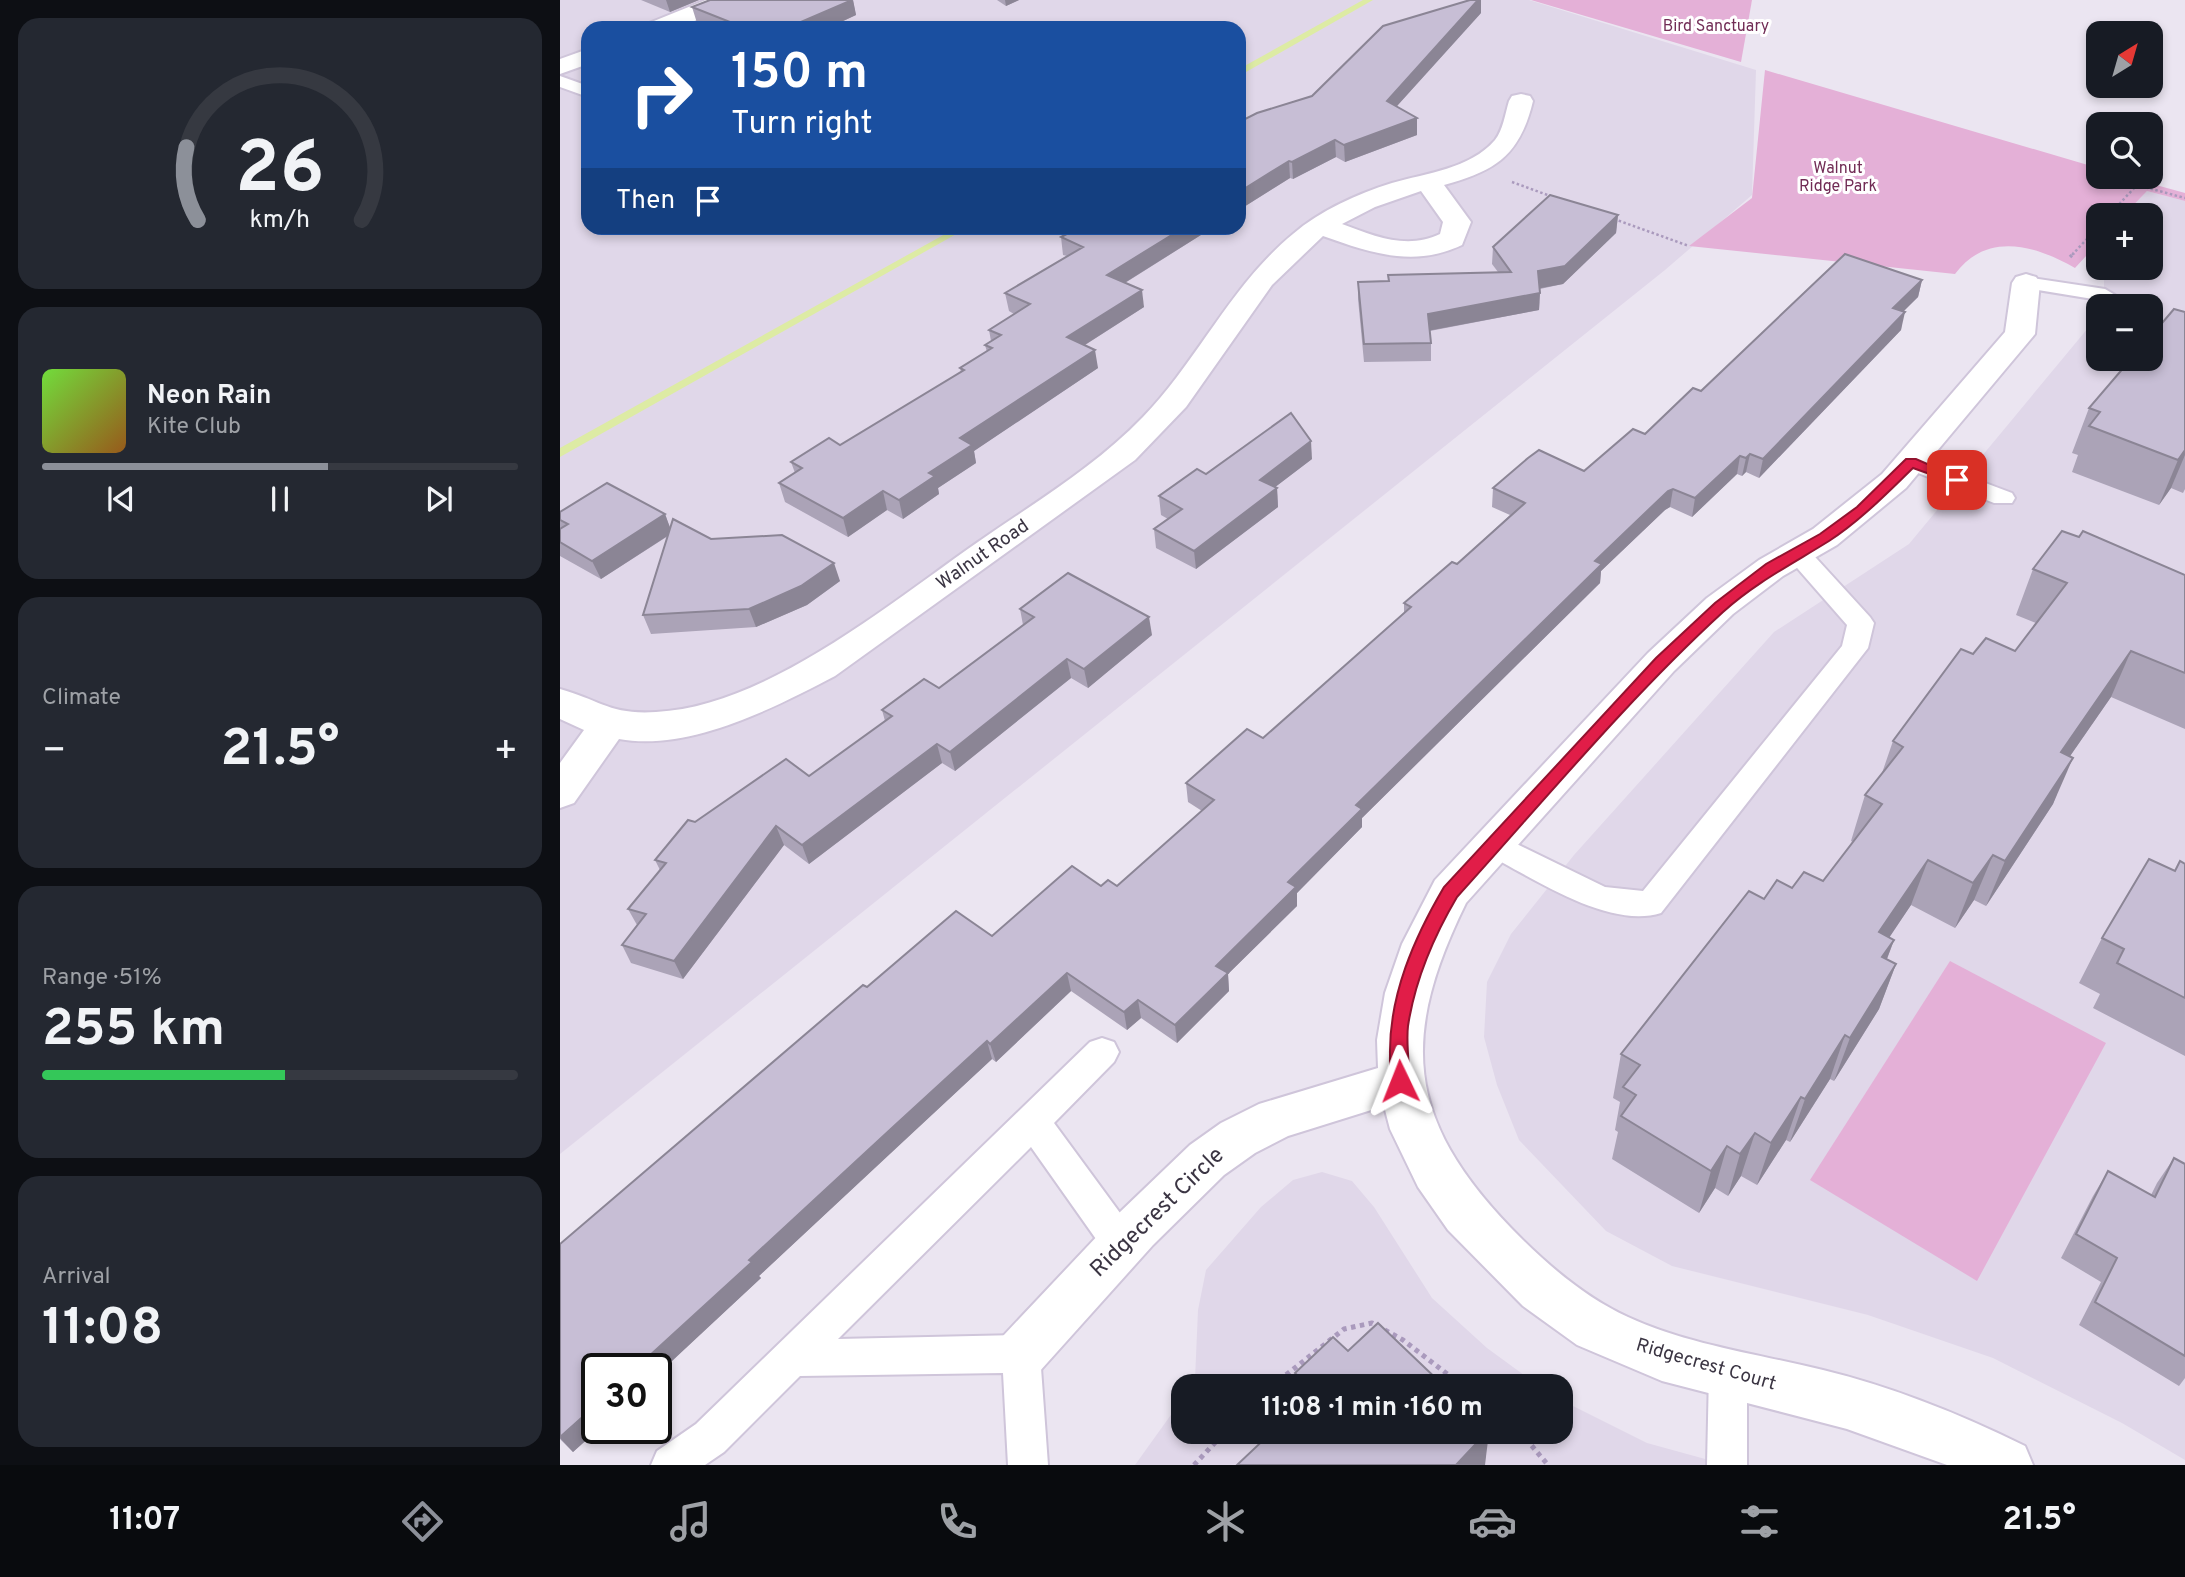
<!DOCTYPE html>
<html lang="en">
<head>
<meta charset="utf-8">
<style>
  :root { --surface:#171b24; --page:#242831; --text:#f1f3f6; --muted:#9ea1a6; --line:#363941; --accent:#8c9099 }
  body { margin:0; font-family:Overpass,sans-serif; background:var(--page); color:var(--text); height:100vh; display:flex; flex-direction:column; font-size:26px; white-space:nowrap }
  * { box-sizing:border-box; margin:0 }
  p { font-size:23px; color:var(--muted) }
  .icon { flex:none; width:38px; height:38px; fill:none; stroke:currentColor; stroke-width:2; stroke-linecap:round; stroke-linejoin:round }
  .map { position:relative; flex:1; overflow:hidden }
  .drawer { display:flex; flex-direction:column; gap:18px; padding:18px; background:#0d0f14; width:560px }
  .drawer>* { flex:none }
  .guide { position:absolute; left:21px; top:21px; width:665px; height:214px; border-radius:21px; box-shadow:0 4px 10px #0003; background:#1a4fa0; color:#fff; overflow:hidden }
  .needle { width:46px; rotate:37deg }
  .tools { position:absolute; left:1526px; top:21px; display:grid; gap:14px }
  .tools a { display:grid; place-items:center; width:77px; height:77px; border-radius:14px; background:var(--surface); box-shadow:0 4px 10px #0003; font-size:35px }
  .speed { position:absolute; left:21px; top:1353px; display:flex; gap:14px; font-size:35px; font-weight:700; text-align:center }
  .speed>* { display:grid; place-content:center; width:91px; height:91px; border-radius:50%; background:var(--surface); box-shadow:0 4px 10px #0003; line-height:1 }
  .speed .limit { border:4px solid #111; border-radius:10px; background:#fff; color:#111 }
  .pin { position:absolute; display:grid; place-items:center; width:60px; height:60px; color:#fff; margin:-30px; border-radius:14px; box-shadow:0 4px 10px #0006 }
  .me { position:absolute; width:77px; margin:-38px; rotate:358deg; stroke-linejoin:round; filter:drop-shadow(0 0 5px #0008) }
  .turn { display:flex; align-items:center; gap:24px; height:147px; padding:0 35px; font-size:32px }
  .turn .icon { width:91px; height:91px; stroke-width:2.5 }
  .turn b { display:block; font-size:49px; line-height:60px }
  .then { display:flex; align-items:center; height:66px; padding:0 35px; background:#0003; gap:14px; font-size:26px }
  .big { font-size:52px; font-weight:700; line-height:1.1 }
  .drawer .card { flex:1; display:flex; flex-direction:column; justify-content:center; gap:10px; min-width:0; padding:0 24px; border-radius:21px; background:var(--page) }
  .drawer .dial { align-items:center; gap:0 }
  .dial svg { height:182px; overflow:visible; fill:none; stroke:var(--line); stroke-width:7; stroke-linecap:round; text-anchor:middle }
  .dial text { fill:var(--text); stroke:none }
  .song { display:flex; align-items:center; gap:21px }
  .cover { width:84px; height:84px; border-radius:10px; background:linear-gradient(135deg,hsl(100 70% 55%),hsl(30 70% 35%)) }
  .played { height:7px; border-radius:4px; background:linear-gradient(90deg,var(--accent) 60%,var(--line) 60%) }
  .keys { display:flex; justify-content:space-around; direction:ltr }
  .heat { display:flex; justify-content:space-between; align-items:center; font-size:38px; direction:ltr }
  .charge { height:10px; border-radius:5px; background:linear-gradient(90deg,#34c759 51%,var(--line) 0) }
  .trip { position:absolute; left:611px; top:1374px; width:402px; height:70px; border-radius:21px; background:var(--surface); box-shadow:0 4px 10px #0003; font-weight:700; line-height:70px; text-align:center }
  .menu { display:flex; height:112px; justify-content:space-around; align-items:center; background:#090b0e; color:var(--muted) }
  .menu .icon { width:49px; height:49px }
  .menu .on { color:var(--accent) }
  .menu b { font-size:32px; color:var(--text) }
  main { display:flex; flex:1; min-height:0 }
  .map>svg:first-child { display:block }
  .residential { fill:#e0d7e9; fill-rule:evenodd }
  .green { fill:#e4b0d7 }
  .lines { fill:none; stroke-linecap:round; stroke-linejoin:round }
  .stream { fill:#ddeba4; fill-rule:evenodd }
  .service-casing { stroke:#cfc5da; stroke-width:4 }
  .minor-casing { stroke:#cfc5da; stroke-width:4 }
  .path-far2 { stroke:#aa9abd; stroke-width:2.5; stroke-dasharray:2.5 2.5; stroke-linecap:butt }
  .path-far1 { stroke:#aa9abd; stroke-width:3.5; stroke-dasharray:2.5 2.5; stroke-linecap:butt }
  .path { stroke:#aa9abd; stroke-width:5; stroke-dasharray:4.5 4.5; stroke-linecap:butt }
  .service { fill:#fff; fill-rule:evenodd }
  .minor { fill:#fff; fill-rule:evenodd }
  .wall { fill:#aba3b7 }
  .shaded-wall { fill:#8b8595 }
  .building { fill:#c7bed5; stroke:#8b8595; stroke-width:2 }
  .route { fill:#e11d48; stroke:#92132f; stroke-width:2 }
  .labels { text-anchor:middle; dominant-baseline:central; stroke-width:6; stroke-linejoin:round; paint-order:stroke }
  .far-park-label { font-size:16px; fill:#712c55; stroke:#fff }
  .street-label { font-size:19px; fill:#3b3543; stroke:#fff }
  .near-street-label { font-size:23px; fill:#3b3543; stroke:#fff }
</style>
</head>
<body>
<main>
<section class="drawer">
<div class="card dial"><svg viewBox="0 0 100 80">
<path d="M14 69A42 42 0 1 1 86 69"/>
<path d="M14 69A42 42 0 0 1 9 37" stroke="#8c9099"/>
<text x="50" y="56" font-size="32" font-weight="700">26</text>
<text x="50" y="72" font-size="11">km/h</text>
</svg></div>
<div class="card">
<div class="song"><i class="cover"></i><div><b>Neon Rain</b><p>Kite Club</p></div></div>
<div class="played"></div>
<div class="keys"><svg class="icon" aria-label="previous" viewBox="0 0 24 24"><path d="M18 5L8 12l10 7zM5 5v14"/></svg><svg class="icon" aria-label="pause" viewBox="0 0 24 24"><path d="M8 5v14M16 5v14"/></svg><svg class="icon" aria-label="next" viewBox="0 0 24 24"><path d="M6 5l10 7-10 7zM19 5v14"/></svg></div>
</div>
<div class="card"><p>Climate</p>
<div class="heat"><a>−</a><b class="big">21.5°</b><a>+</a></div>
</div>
<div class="card"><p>Range · 51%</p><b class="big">255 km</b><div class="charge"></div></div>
<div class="card"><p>Arrival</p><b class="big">11:08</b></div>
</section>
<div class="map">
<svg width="1625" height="1465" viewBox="0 0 1625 1465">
  <rect width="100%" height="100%" fill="#ebe5f1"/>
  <g class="residential">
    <path d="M0 0H969L1196 70 1192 195 1105 270 0 1154ZM28 28H679V228H28Z"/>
    <path d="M1587 191 1625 201V1460L1562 1423 1433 1358 1308 1315 1112 1266 1046 1231 959 1140 937 1085 924 1037 927 982 951 934 1014 855 1214 632 1349 544 1538 316V359H1591V306H1544V270L1541 268H1591V215H1564Z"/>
    <path d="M762 1172 792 1181 814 1207 872 1298 927 1348 979 1386H630L635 1379 638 1310 646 1270 701 1207 733 1180Z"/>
    <path d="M623 1398V1432H1001V1400L1087 1443 1167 1465H575Z"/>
  </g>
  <g class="green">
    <path d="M971 0H1192L1181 62Z"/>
    <path d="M1205 70 1538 168V177H1567L1625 193V201L1587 191 1564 215H1538V243L1515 268C1475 245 1427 231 1395 274L1129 246 1192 198Z"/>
    <path d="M1390 961 1546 1043 1417 1281 1250 1180Z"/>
  </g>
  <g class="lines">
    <g class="stream">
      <path d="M803 0H813L679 76V69Z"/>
      <path d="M396 228H407L0 457V448Z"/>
    </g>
    <defs>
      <g id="service">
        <path d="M0 76 28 86V97L0 87Z"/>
        <path d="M1466 277 1545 289 1555 295 1545 301 1459 287 1456 283Z"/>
        <path d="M1351 455 1452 493 1455 498 1452 503H1434L1343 467 1339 462 1343 457Z"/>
        <path d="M1237 545 1246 547 1310 617 1314 623 1308 648 1101 913C1048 930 970 876 923 852L919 844 923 836 934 833 1045 887 1083 891 1282 646 1287 625 1224 553 1228 547Z"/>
        <path d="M542 1038 554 1042 559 1052 554 1062 494 1123 574 1232 579 1244 574 1256 561 1261 548 1256 471 1147 278 1339 461 1335 474 1341 480 1354 488 1465H448L443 1373 240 1376 164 1452 145 1465H91L97 1451 136 1424 530 1042Z"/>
        <path d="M1168 1354 1182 1360 1187 1373V1465H1147L1149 1373 1154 1360Z"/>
      </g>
      <g id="minor">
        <path d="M146 0H177L174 5 117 28H86L89 23Z"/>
        <path d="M28 49V64L0 74V59Z"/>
        <path d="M961 94 970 96 973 101C960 155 936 171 884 185L911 222 902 245C854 268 811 253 763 236L712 285 626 407 575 460 275 676C216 707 129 752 59 739L14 803 0 808V763L24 730 0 719V689C40 700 50 715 96 712 206 707 330 603 418 542 474 503 535 467 583 417 638 360 671 285 733 234 761 210 797 194 832 183 866 173 910 169 935 140 943 130 945 114 949 101L952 96ZM861 191 883 222 880 234C847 250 814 236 782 224L815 207Z"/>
        <path d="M1466 274 1476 277 1480 283 1475 334 1346 488 1277 545 1223 576 1173 614 1114 671 906 903C840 1037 846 1119 951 1228 985 1263 1024 1297 1068 1317 1129 1345 1198 1354 1263 1370 1333 1387 1400 1414 1465 1446L1473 1465H1387L1287 1429 1102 1381 1017 1345 963 1306 888 1230 858 1187 830 1129 824 1106 728 1136 695 1153 664 1175 593 1245 479 1372 461 1379 443 1372 435 1354 443 1336 559 1213 630 1145 661 1123 699 1104 818 1068 817 1040 825 993 842 944 875 880 1088 653 1147 598 1199 560 1253 529 1322 474 1445 332 1452 283 1456 277Z"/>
      </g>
    </defs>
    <use href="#service" class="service-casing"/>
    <use href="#minor" class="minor-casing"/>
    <g class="path-far2">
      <path d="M952 182 993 197"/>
      <path d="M1549 215 1577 185 1625 198"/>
      <path d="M1054 219 1129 246"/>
      <path d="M1512 255 1538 227"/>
    </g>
    <path class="path-far1" d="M1510 257 1514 253"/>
    <g class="path">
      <path d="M712 1386 784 1329 812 1323 843 1340 903 1386"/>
      <path d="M960 1432 988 1465"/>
      <path d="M634 1465 665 1432"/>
    </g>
    <use href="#service" class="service"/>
    <use href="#minor" class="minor"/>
  </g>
  <g class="wall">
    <path d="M81 0H139L110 12Z"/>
    <path d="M293 0 296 15 268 28H150L137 23 132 7Z"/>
    <path d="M437 0H459L446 6Z"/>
    <path d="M921 13 837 106 857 135 785 162 776 157 733 179 730 178 679 210V122L752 96Z"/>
    <path d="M1058 215 1056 233 1003 284 980 289 979 310 870 331 871 343V361L804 362 798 299V282L828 281V275L938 272 932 264 933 247Z"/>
    <path d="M518 228H652L565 283 584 307 525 345 538 368 414 451 416 463 378 488 379 494 343 519 327 510 288 537 225 502 219 483 235 473 231 462 280 445 401 372 400 368 427 352 425 345 431 341 429 330 454 314 449 311 445 293 507 256 503 255 501 237Z"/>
    <path d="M1362 280 1358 297 1343 311 1341 330 1199 478 1186 472 1182 476 1177 474 1132 517 1110 507 1105 510 1041 571 1040 583 802 818V827L737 893V906L668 974 669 991 617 1043 581 1018 567 1030 511 991 436 1062 432 1059 340 1144 199 1276 201 1278 13 1452 0 1439V1244L307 987 432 936 541 886H557L642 811 628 802 626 783 703 738 844 613V603L897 564 950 515 932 507 933 488 1024 471 1085 434 1141 391Z"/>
    <path d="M1625 312V489L1623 493 1611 488 1599 505 1512 472 1518 455 1512 453 1529 408Z"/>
    <path d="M752 459 715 487 717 488 718 507 636 569 596 548 594 529 608 519 601 515 599 496 646 474Z"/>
    <path d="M0 512 105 514 110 528 151 539 280 581 247 605 196 627 91 634 83 615 108 536 41 579 0 556Z"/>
    <path d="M1519 537 1625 575V729L1551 697 1510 756 1493 804 1426 906 1414 900 1395 928 1351 905 1329 937 1334 940 1327 959 1336 964 1319 1009 1274 1081 1270 1079 1230 1142 1226 1140 1197 1185 1181 1176 1168 1196 1155 1188 1139 1213 1052 1159 1058 1132 1055 1130 1060 1102 1053 1098 1061 1054 1204 899 1232 888 1263 881 1293 842 1291 841 1305 795 1322 773 1333 741 1413 654 1455 651 1476 623 1456 615 1473 569Z"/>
    <path d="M460 609 592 635 528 688 511 678 395 771 382 763 249 864 224 845 123 979 71 963 62 945 77 925 68 909 100 870 95 860 135 822 249 776 325 721 322 710 379 688 463 625Z"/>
    <path d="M1625 864V1056L1533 1008 1540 994 1519 983 1542 938 1615 871Z"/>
    <path d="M1614 1158 1625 1164V1378L1619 1386 1519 1325 1541 1282 1501 1258 1533 1196 1548 1171 1591 1195 1597 1183Z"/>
    <path d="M788 1351 884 1386H736L735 1373Z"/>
  </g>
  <g class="shaded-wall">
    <path d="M106 0H139L110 12Z"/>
    <path d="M293 0 296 15 268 28H227Z"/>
    <path d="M445 0H459L446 6Z"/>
    <path d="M918 0H921V13L827 117V101Z"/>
    <path d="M857 118V135L785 162 784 145Z"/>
    <path d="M775 140 776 157 733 179 732 162Z"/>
    <path d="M729 161 730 178 679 210V192Z"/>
    <path d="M1058 215 1056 233 1003 284 976 289 978 271Z"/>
    <path d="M623 228H652L550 292 547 275Z"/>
    <path d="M1362 280 1358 297 1329 326 1333 308Z"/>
    <path d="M582 290 584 307 509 355 507 337Z"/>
    <path d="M980 293 979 310 867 331 868 314Z"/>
    <path d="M1345 312 1341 330 1199 478 1203 459Z"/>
    <path d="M535 350 538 368 414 451 416 463 378 488 379 494 343 519 339 500 369 473 400 438Z"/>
    <path d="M751 441 752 459 701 498 700 480Z"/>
    <path d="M1625 450V455L1611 488 1599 505 1618 460Z"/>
    <path d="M1190 454 1186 472 1182 476 1186 458Z"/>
    <path d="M1180 456 1177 474 1132 517 1135 498Z"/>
    <path d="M717 488 718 507 636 569 634 551Z"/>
    <path d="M1113 489 1110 507 1105 510 1041 571 1040 583 802 818V827L737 893V906L668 974 669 991 617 1043 615 1025 656 966 796 805 1035 561 1108 491Z"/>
    <path d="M323 491 327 510 288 537 283 518Z"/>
    <path d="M105 514 112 533 41 579 32 561Z"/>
    <path d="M274 563 280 581 247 605 196 627 189 609Z"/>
    <path d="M589 617 592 635 528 688 524 669Z"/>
    <path d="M1571 651 1551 697 1481 798 1501 752Z"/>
    <path d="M507 659 511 678 395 771 390 752Z"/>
    <path d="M377 744 382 763 249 864 242 845Z"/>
    <path d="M1513 758 1493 804 1426 906 1445 861Z"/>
    <path d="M216 826 224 845 123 979 114 961Z"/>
    <path d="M1433 855 1414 900 1395 928 1413 883Z"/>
    <path d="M1368 860 1351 905 1303 977 1319 932Z"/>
    <path d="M1334 940 1317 985 1322 957Z"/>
    <path d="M1336 964 1319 1009 1274 1081 1290 1038Z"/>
    <path d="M507 973 511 991 436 1062 430 1044Z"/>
    <path d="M578 1000 581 1018 567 1030 564 1012Z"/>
    <path d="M1285 1035 1270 1079 1230 1142 1245 1099Z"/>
    <path d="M427 1041 432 1059 199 1276 201 1278 96 1376V1368H76L189 1260Z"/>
    <path d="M1241 1097 1226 1140 1197 1185 1211 1143Z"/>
    <path d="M1195 1133 1181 1176 1168 1196 1180 1154Z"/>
    <path d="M1167 1146 1155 1188 1139 1213 1151 1171Z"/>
    <path d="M37 1404V1428H40L13 1452 0 1438Z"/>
    <path d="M927 1432H929L925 1465H896Z"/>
  </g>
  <g class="building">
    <path d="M150 0H292L227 28H185L132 7Z"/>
    <path d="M910 0H918L827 101 857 118 784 145 775 140 732 162 729 161 679 192V122L697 113 752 96 823 26Z"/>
    <path d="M990 195 1058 215 1005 266 978 271 980 293 868 314 871 343 804 344 798 282 829 281 828 275 951 272 933 247Z"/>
    <path d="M518 228H623L547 275 582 290 507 337 535 350 400 438 412 445 369 473 375 476 339 500 323 491 283 518 219 483 242 468 231 462 269 438 280 445 404 370 400 368 432 348 425 345 441 335 429 330 470 304 445 293 523 247 501 237Z"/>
    <path d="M1285 254 1362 280 1333 308 1345 312 1203 459 1190 454 1186 458 1180 456 1135 498 1113 489 1108 491 1035 561 1042 564 796 805 802 809 728 882 736 887 656 966 668 973 615 1025 578 1000 564 1012 507 973 430 1044 427 1041 333 1127 189 1260 192 1262 76 1368H37V1404L0 1437V1244L303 985 307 987 396 911 432 936 512 866 541 886 548 880 557 886 654 800 626 783 687 729 703 738 851 607 844 603 892 562 897 564 965 503 933 488 968 458 979 450 1024 471 1073 429 1085 434 1133 388 1141 391Z"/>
    <path d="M1614 309 1625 312V450L1618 460 1529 426 1540 412 1529 408 1571 359H1591V336Z"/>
    <path d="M731 413 751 441 700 480 717 488 634 551 594 529 622 509 599 496 637 469 646 474Z"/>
    <path d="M47 483 105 514 32 561 0 542V529L8 524 0 520V512Z"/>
    <path d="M113 519 151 539 222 535 274 563 241 586 189 609 83 615Z"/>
    <path d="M1502 531 1519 537 1523 531 1625 575V673L1571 651 1501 752 1513 758 1445 861 1433 855 1413 883 1368 860 1319 932 1334 940 1322 957 1336 964 1290 1038 1285 1035 1245 1099 1241 1097 1211 1143 1195 1133 1180 1154 1167 1146 1151 1171 1061 1116 1076 1095 1063 1087 1080 1065 1061 1054 1189 891 1204 899 1217 880 1232 888 1244 872 1263 881 1322 804 1305 795 1343 747 1333 741 1401 649 1413 654 1426 638 1455 651 1507 583 1473 569Z"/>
    <path d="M508 573 589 617 524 669 507 659 390 752 377 744 242 845 216 826 114 961 62 945 86 914 68 909 106 863 95 860 128 820 135 822 226 759 249 776 332 716 322 710 364 679 379 688 474 617 460 609Z"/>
    <path d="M1589 859 1615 871 1620 861 1625 864V998L1557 963 1564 949 1542 938Z"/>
    <path d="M1614 1158 1625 1164V1356L1535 1302 1557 1258 1516 1234 1548 1171 1595 1197Z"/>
    <path d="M818 1323 884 1386H748L735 1373 773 1337 788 1351Z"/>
    <path d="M712 1432H927L896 1465H677Z"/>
  </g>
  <path class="route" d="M1346 459H1356L1404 480 1397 484 1353 468C1326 494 1300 521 1269 541 1232 564 1195 583 1163 612 1067 700 984 801 897 897 874 936 855 980 848 1026 846 1043 849 1063 850 1081L847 1087H834C829 1077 830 1065 830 1055 829 995 854 938 884 887L1096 658 1155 603 1206 564 1260 534 1297 507Z"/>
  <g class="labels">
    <g class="far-park-label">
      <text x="1156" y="27">Bird Sanctuary</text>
      <text x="1278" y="169">Walnut<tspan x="1278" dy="18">Ridge Park</tspan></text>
    </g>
    <g class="street-label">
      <text transform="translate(423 555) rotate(-35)">Walnut Road</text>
      <text transform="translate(1146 1365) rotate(16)">Ridgecrest Court</text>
    </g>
    <g class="near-street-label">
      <text transform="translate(598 1213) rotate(-44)">Ridgecrest Circle</text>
    </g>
  </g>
</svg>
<div class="tools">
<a><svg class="needle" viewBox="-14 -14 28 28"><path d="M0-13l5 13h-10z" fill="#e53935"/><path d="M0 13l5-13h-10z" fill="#9ea1a6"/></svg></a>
<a><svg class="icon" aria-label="search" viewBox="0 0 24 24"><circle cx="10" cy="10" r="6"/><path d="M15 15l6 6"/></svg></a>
<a>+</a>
<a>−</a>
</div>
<div class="speed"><div class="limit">30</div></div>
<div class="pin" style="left:1397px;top:480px;background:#d93025"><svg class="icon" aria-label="arrive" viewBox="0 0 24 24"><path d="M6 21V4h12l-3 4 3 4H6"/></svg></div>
<svg class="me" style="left:840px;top:1081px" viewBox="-20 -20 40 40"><path d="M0-17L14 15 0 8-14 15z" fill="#e11d48" stroke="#fff" stroke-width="4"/></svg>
<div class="trip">11:08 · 1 min · 160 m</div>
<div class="guide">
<div class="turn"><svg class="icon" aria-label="right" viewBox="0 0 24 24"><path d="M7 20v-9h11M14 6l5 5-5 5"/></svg><div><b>150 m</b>Turn right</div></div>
<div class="then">Then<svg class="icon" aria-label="arrive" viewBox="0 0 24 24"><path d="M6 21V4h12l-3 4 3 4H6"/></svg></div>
</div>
</div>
</main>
<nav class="menu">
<b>11:07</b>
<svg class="icon on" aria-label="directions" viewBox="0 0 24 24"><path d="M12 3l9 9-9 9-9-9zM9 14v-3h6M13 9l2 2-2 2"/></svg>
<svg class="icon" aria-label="music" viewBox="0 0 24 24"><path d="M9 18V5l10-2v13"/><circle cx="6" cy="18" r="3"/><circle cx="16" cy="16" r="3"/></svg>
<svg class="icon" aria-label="phone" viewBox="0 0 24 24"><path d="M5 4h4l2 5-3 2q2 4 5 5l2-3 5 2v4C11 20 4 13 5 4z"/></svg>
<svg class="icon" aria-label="climate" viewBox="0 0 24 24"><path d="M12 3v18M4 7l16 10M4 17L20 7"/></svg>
<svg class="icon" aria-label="car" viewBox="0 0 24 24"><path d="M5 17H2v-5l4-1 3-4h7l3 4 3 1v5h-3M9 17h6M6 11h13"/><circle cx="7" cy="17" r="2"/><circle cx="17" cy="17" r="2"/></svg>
<svg class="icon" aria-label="filters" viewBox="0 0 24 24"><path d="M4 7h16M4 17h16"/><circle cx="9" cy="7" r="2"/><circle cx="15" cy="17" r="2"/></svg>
<b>21.5°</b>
</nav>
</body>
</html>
